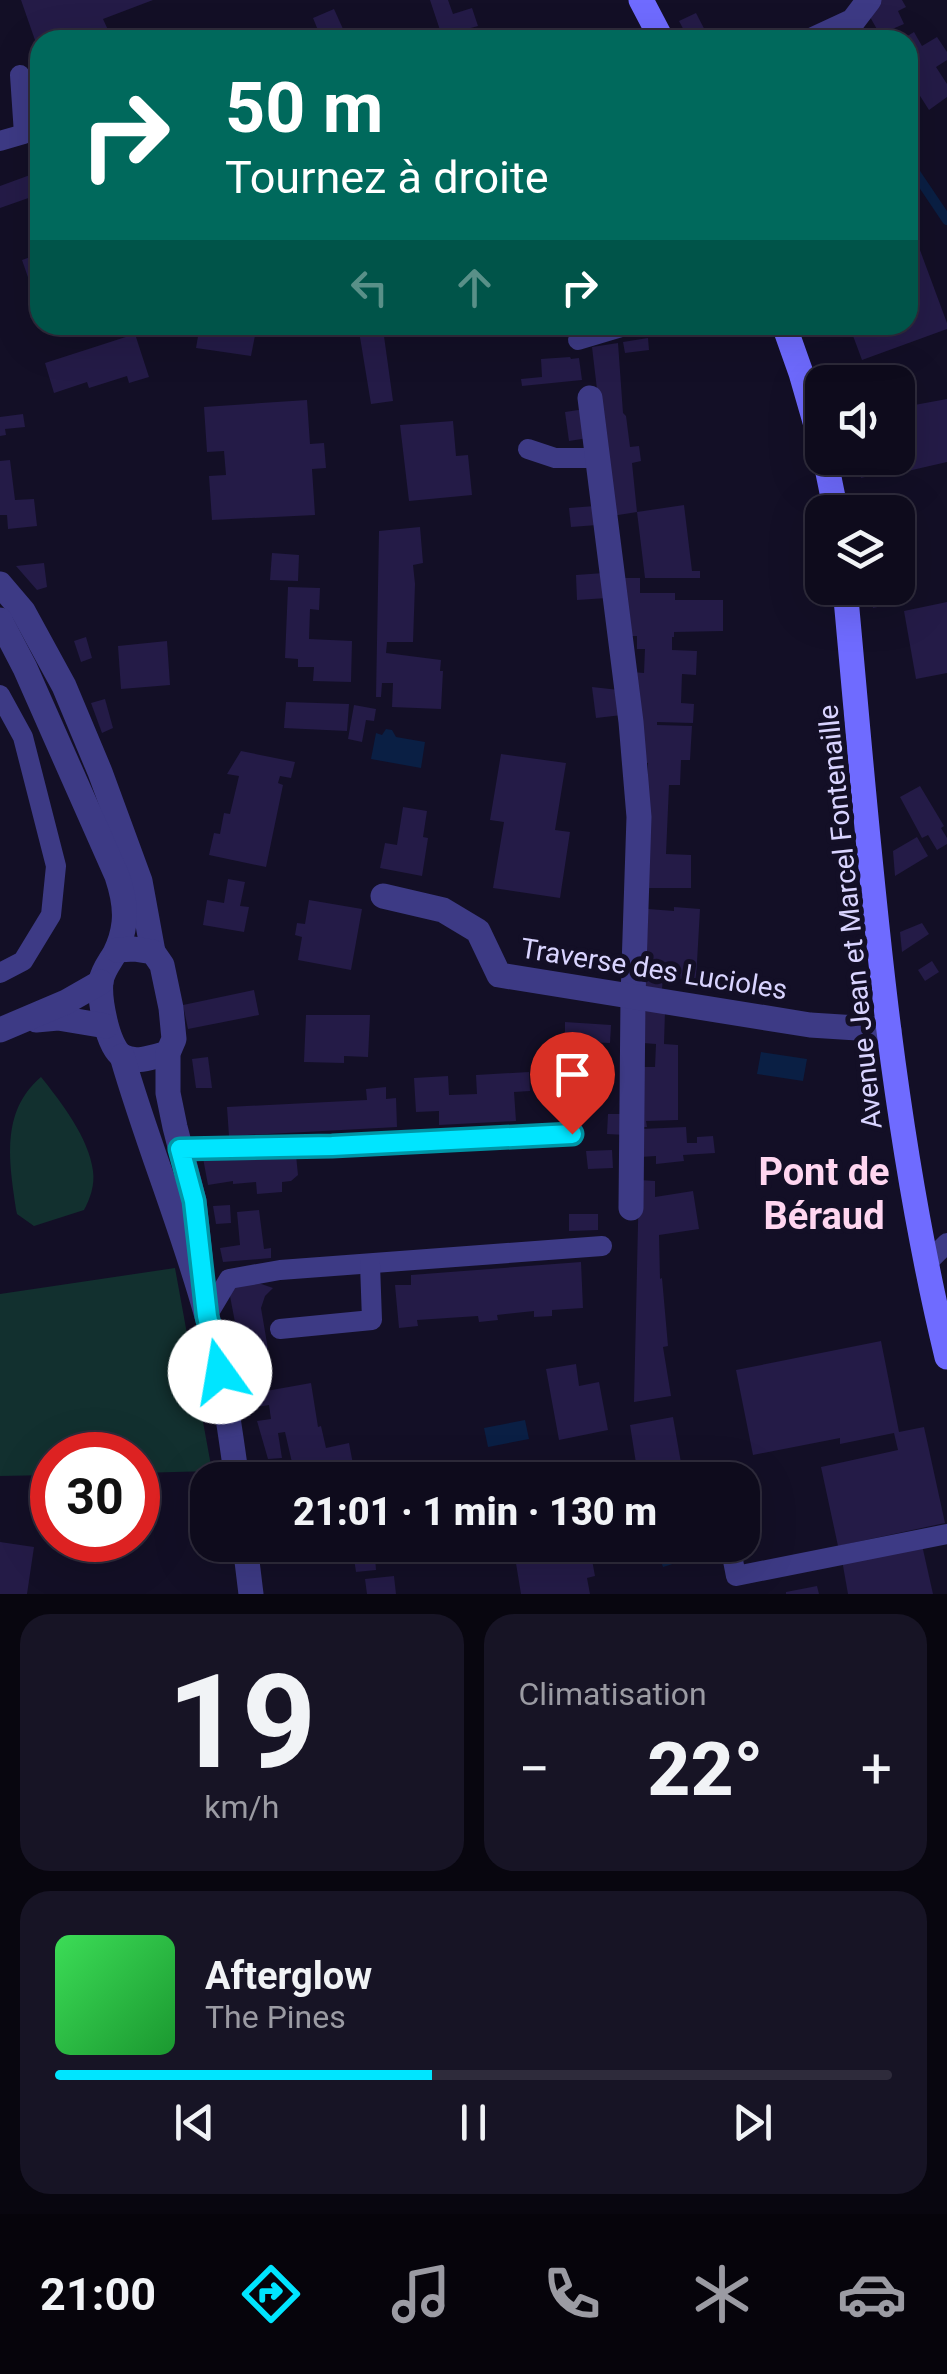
<!DOCTYPE html>
<html lang="fr">
<head>
<meta charset="utf-8">
<style>
  :root { --surface:#0e0b1c; --page:#171425; --text:#f1f3f6; --muted:#9b9ba3; --line:#2e2b3b; --accent:#00e5ff }
  body { margin:0; font-family:Roboto,sans-serif; background:var(--page); color:var(--text); height:100vh; display:flex; flex-direction:column; font-size:38px; white-space:nowrap }
  * { box-sizing:border-box; margin:0 }
  p { font-size:32px; color:var(--muted) }
  .icon { flex:none; width:55px; height:55px; fill:none; stroke:currentColor; stroke-width:2; stroke-linecap:round; stroke-linejoin:round }
  .map { position:relative; height:1594px; overflow:hidden }
  .side { display:flex; flex-direction:column; gap:20px; padding:20px; background:#08060f; flex:1 }
  .side>* { flex:none }
  .banner { position:absolute; left:30px; top:30px; width:888px; height:305px; border-radius:30px; box-shadow:0 10px 40px #0002,0 0 0 2px var(--line); background:#00695c; color:#fff; overflow:hidden }
  .buttons { position:absolute; left:805px; top:365px; display:grid; gap:20px }
  .buttons a { display:grid; place-items:center; width:110px; height:110px; border-radius:20px; background:var(--surface); box-shadow:0 10px 40px #0002,0 0 0 2px var(--line); font-size:50px }
  .speed { position:absolute; left:30px; top:1432px; display:flex; gap:20px; font-size:50px; font-weight:700; text-align:center }
  .speed>* { display:grid; place-content:center; width:130px; height:130px; border-radius:50%; background:var(--surface); box-shadow:0 10px 40px #0002,0 0 0 2px var(--line); line-height:1 }
  .speed .limit { border:15px solid #d22; background:#fff; color:#111 }
  .pin { position:absolute; display:grid; place-items:center; width:85px; height:85px; color:#fff; margin:-102px -42px; border-radius:50% 50% 50% 0; rotate:-45deg; box-shadow:0 0 10px #0007 }
  .pin .icon { rotate:45deg }
  .me { position:absolute; width:110px; margin:-55px; rotate:347deg; stroke-linejoin:round; filter:drop-shadow(0 0 8px #0008) }
  .turn { display:flex; align-items:center; gap:35px; height:210px; padding:0 30px; font-size:45px }
  .turn .icon { width:130px; height:130px; stroke-width:2.5 }
  .turn b { display:block; font-size:70px; line-height:85px }
  .lanes { display:flex; align-items:center; height:95px; padding:0 30px; background:#0003; justify-content:center; gap:50px; direction:ltr }
  .lanes .off { opacity:.35 }
  .big { font-size:75px; font-weight:800; line-height:1.1 }
  .side .widget { flex:1; display:flex; flex-direction:column; justify-content:center; gap:15px; min-width:0; padding:0 35px; border-radius:30px; background:var(--page) }
  .side .dial { align-items:center; gap:0 }
  .dial b { font-size:130px; line-height:1 }
  .song { display:flex; align-items:center; gap:30px }
  .cover { width:120px; height:120px; border-radius:15px; background:linear-gradient(135deg,hsl(130 70% 55%),hsl(130 70% 35%)) }
  .played { height:10px; border-radius:5px; background:linear-gradient(90deg,var(--accent) 45%,var(--line) 45%) }
  .keys { display:flex; justify-content:space-around; direction:ltr }
  .heat { display:flex; justify-content:space-between; align-items:center; font-size:55px; direction:ltr }
  .side .tiles { flex:1; display:grid; gap:20px; grid-template-columns:1fr 1fr }
  .widget:last-child { grid-column:span 2 }
  .trip { position:absolute; left:190px; top:1462px; width:570px; height:100px; border-radius:30px; background:var(--surface); box-shadow:0 10px 40px #0002,0 0 0 2px var(--line); font-weight:800; line-height:100px; text-align:center }
  .tabs { display:flex; height:160px; justify-content:space-around; align-items:center; background:#06040b; color:var(--muted) }
  .tabs .icon { width:70px; height:70px }
  .tabs .active { color:var(--accent) }
  .tabs b { font-size:45px; color:var(--text) }
  .map>svg:first-child { display:block }
  .green { fill:#12302f }
  .water { fill:#0a1f44 }
  .lines { fill:none; stroke-linecap:round; stroke-linejoin:round }
  .stream { stroke:#0a1f44; stroke-width:10 }
  .building { fill:#241b47 }
  .lane { stroke:#3d3a85; stroke-width:20 }
  .street { stroke:#3d3a85; stroke-width:25 }
  .secondary { stroke:#6f6bff; stroke-width:25 }
  .route-casing { stroke:#0095a6; stroke-width:25 }
  .route { stroke:#00e5ff; stroke-width:18 }
  .labels { text-anchor:middle; dominant-baseline:central; stroke-width:10; stroke-linejoin:round; paint-order:stroke }
  .street-label { font-size:28px; fill:#d9d4ff; stroke:#130f26 }
  .district-label { font-size:38px; font-weight:bold; fill:#ffd6f0; stroke:#130f26 }
</style>
</head>
<body>
<div class="map">
<svg width="947" height="1594" viewBox="0 0 947 1594">
  <rect width="100%" height="100%" fill="#130f26"/>
  <g class="green">
    <path d="M41 1077C61 1102 89 1138 93 1171 95 1185 90 1199 84 1210L34 1226 17 1214C9 1162 0 1112 41 1077Z"/>
    <path d="M175 1268 212 1471 138 1473V1455H52V1475L0 1476V1294Z"/>
  </g>
  <g class="water">
    <path d="M386 729 392 730 396 737 425 742 421 768 371 759 376 733 382 735Z"/>
    <path d="M761 1052 807 1059 803 1081 757 1074Z"/>
    <path d="M525 1420 529 1439 488 1447 484 1428Z"/>
    <path d="M656 1545H708L710 1552 663 1567 661 1561H655L652 1556Z"/>
  </g>
  <g class="lines">
    <path class="stream" d="M908 162 947 220"/>
  </g>
  <g class="building">
    <path d="M21 0H153L103 19 108 30 79 40 47 39 36 43Z"/>
    <path d="M430 0H448L453 14 472 8 478 26 442 36Z"/>
    <path d="M881 0H902L906 7 898 11 904 24 890 30 895 40H883L865 8Z"/>
    <path d="M334 9 348 40H322L313 18Z"/>
    <path d="M696 13 710 40H689L679 21Z"/>
    <path d="M914 32 922 46 937 37 947 52V60L936 67 947 84V97L929 110 908 77V40H901Z"/>
    <path d="M30 175 37 195 0 208V186Z"/>
    <path d="M40 240V309H39L22 260 36 255 32 243Z"/>
    <path d="M917 242 947 323V329L862 360 849 325H908V245Z"/>
    <path d="M200 325H257L251 356 196 348Z"/>
    <path d="M358 325H398V327L383 329 393 401 371 404Z"/>
    <path d="M135 334 149 377 129 383 127 376 89 388 87 382 54 393 45 363Z"/>
    <path d="M648 338 649 350 625 353 623 342Z"/>
    <path d="M618 343 623 413 626 416 630 447 639 446 641 461 632 463 637 512 684 505 692 571H700V578H645L637 512 612 516 592 347Z"/>
    <path d="M570 357 571 359 579 358 582 380 522 386 521 379 542 377 541 359Z"/>
    <path d="M947 399V462L886 476 885 472 861 478 857 458H898V408Z"/>
    <path d="M307 400 310 444 324 443 326 468 312 469 315 515 212 520 209 476 226 475 224 451 207 452 204 407Z"/>
    <path d="M585 409 588 438 569 441 565 412Z"/>
    <path d="M23 414 25 427 5 429 6 435 0 436V417Z"/>
    <path d="M453 421 456 456 468 455 472 495 409 501 400 425Z"/>
    <path d="M10 460 15 500 34 499 37 526 8 529 7 515H0V461Z"/>
    <path d="M595 506 597 525 571 527 569 508Z"/>
    <path d="M420 527 423 563 413 565 415 584 413 642H387L386 653 441 660 440 671H443L441 709 392 707 393 683H382L381 697H376L379 531Z"/>
    <path d="M272 553 299 555 298 581 270 580Z"/>
    <path d="M44 563 47 587 37 590 16 566Z"/>
    <path d="M604 573 607 598 577 600 576 575Z"/>
    <path d="M898 573 905 601 873 608 871 588H898Z"/>
    <path d="M620 578H640V593H675V600H723V631L674 632V637H672V650L697 651 696 675 682 674 681 703 694 704 693 723 657 722V725L692 726 690 760H681L680 785H669L666 854 691 855V888H648V763L643 762 632 672 644 673 645 649H637V636H627Z"/>
    <path d="M288 587 320 588 319 610 310 609 309 639 352 641 351 682 313 681 314 667H298V659L285 658Z"/>
    <path d="M947 602V673L916 679 904 611Z"/>
    <path d="M86 637 92 658 81 662 74 641Z"/>
    <path d="M167 641 170 685 121 689 118 646Z"/>
    <path d="M592 687 619 690 622 715 596 718Z"/>
    <path d="M105 699 113 728 102 733 91 703Z"/>
    <path d="M286 702 349 704 347 731 284 728Z"/>
    <path d="M354 705 376 709 374 721 366 720 362 742 348 739Z"/>
    <path d="M241 751 295 762 291 778 280 776 278 783 283 785 266 867 209 855 214 833 220 834 224 813 230 814 239 776 227 774Z"/>
    <path d="M501 754 566 763 555 830 570 832 560 898 493 888 504 822 490 820Z"/>
    <path d="M920 786 944 826 941 828 947 838V844L937 850 928 835 922 838 900 797Z"/>
    <path d="M403 807 427 811 423 837 428 838 422 876 380 868 385 843 397 845Z"/>
    <path d="M917 837 928 856 895 876 893 851Z"/>
    <path d="M228 879 245 882 240 906 249 907 244 932 203 925 207 900 224 903Z"/>
    <path d="M309 900 362 909 351 970 298 960 302 937 295 935 297 923 305 924Z"/>
    <path d="M674 907 700 909 696 980 663 978 662 989 645 987 648 909 674 911Z"/>
    <path d="M922 923 929 934 902 952 900 932Z"/>
    <path d="M932 961 939 972 925 981 918 970Z"/>
    <path d="M254 990 259 1015 188 1029 183 1005Z"/>
    <path d="M645 1010 665 1011 664 1044 678 1045V1120L646 1121 647 1127H641L643 1067H655L656 1044 643 1043Z"/>
    <path d="M306 1015H370L368 1057 344 1056V1063L304 1062Z"/>
    <path d="M565 1022 611 1025 610 1043 565 1041Z"/>
    <path d="M208 1057 212 1088H196L192 1059Z"/>
    <path d="M529 1072 530 1091 514 1092 516 1121 439 1125V1111L416 1112 414 1078 448 1076 449 1095 477 1094 476 1075Z"/>
    <path d="M386 1087V1099L396 1098 397 1127 229 1136 227 1107 367 1100 366 1089Z"/>
    <path d="M608 1114H626V1135L607 1134Z"/>
    <path d="M686 1127 687 1143H697V1137L713 1136 715 1153 683 1155 684 1161 656 1164V1156L640 1157 641 1129Z"/>
    <path d="M612 1150 613 1168 588 1169 586 1151Z"/>
    <path d="M296 1155 298 1175 291 1181 282 1182V1192L257 1194 256 1182 233 1184V1181L208 1185 203 1158 232 1156V1160Z"/>
    <path d="M639 1180 655 1181V1197L693 1191 699 1229 659 1235 660 1279 662 1278 668 1346 663 1347 671 1396 634 1402Z"/>
    <path d="M230 1205 231 1223 216 1224 213 1206Z"/>
    <path d="M259 1210 264 1249 271 1248V1258L223 1262 220 1248 240 1245 237 1212Z"/>
    <path d="M569 1214H598V1230L569 1231Z"/>
    <path d="M581 1262 583 1308 552 1310V1316L534 1317V1311L497 1315 498 1320 479 1322 478 1316 417 1320 418 1326 399 1328 395 1285H411V1275Z"/>
    <path d="M244 1278 273 1288 265 1296 261 1308 268 1349 241 1354 230 1296 233 1287Z"/>
    <path d="M881 1341 899 1432 924 1427 945 1523 838 1546 821 1467 898 1450 894 1433 840 1444V1438L753 1455 736 1370Z"/>
    <path d="M576 1364 579 1386 599 1382 608 1430 559 1440 546 1369Z"/>
    <path d="M311 1383 318 1427 321 1426 326 1448 349 1443 356 1480H296L285 1432 278 1433 282 1458 268 1459 257 1421 271 1419 269 1405 257 1407 255 1393Z"/>
    <path d="M673 1417 684 1480H619L617 1467 636 1463 630 1425Z"/>
    <path d="M0 1542 34 1547 27 1594H0Z"/>
    <path d="M297 1545H331V1547L310 1551 312 1562 291 1563V1552L297 1551Z"/>
    <path d="M352 1545H374L376 1570 356 1572Z"/>
    <path d="M440 1545H470L471 1555 442 1559Z"/>
    <path d="M513 1545H538L541 1560 590 1549 595 1576 587 1578 590 1594H521Z"/>
    <path d="M922 1545 933 1594H848L842 1560Z"/>
    <path d="M394 1576 396 1594H367L365 1579Z"/>
    <path d="M817 1586 819 1594H786V1592Z"/>
  </g>
  <g class="lines">
    <g class="lane">
      <path d="M0 141 24 134 20 75"/>
      <path d="M578 340 625 326 634 325"/>
      <path d="M528 449 555 458H598"/>
      <path d="M0 695 23 737 56 866 51 915 23 961 0 973"/>
      <path d="M180 1149 332 1146 572 1134"/>
      <path d="M926 1264 947 1243"/>
      <path d="M207 1316 229 1279 280 1270 602 1246"/>
      <path d="M280 1329 372 1320 370 1264"/>
      <path d="M730 1545 736 1576 947 1534"/>
    </g>
    <g class="street">
      <path d="M812 40 853 21 869 0"/>
      <path d="M590 398 631 722 639 817 633 997 631 1208"/>
      <path d="M0 584 23 611 64 686 100 772 140 881 153 952"/>
      <path d="M0 620 25 668 117 876C122 891 126 906 124 923 123 932 119 945 115 953 110 962 103 970 101 981 99 998 107 1046 122 1056 135 1064 154 1057 168 1053"/>
      <path d="M383 896 443 910 478 931 499 975 810 1025 889 1030"/>
      <path d="M117 950 134 949 153 952 162 965 171 1008 174 1039 168 1053V1093L175 1127 194 1201 200 1256"/>
      <path d="M36 1020 58 1018 106 1026"/>
      <path d="M0 1030 66 1002 101 982"/>
      <path d="M122 1056C147 1143 182 1226 206 1313 222 1368 229 1424 237 1480"/>
      <path d="M245 1545 251 1594"/>
    </g>
    <g class="secondary">
      <path d="M641 0 662 40"/>
      <path d="M784 325 801 373 822 446"/>
      <path d="M825 458 836 512"/>
      <path d="M845 588C869 845 886 1105 947 1357"/>
    </g>
  </g>
  <g class="lines">
    <defs>
      <path id="route" d="M220 1372 207 1316 194 1201 180 1149 332 1146 572 1134"/>
    </defs>
    <use href="#route" class="route-casing"/>
    <use href="#route" class="route"/>
  </g>
  <g class="labels">
    <g class="street-label">
      <text transform="translate(850 917) rotate(-96)">Avenue Jean et Marcel Fontenaille</text>
      <text transform="translate(654 969) rotate(9)">Traverse des Lucioles</text>
    </g>
    <g class="district-label">
      <text x="824" y="1172">Pont de<tspan x="824" dy="44">Béraud</tspan></text>
    </g>
  </g>
</svg>
<div class="buttons">
<a><svg class="icon" aria-label="sound" viewBox="0 0 24 24"><path d="M4 9h4l5-4v14l-5-4H4zM17 9q2 3 0 6"/></svg></a>
<a><svg class="icon" aria-label="layers" viewBox="0 0 24 24"><path d="M12 4l9 5-9 5-9-5zM3 14l9 5 9-5"/></svg></a>
</div>
<div class="speed"><div class="limit">30</div></div>
<div class="pin" style="left:572px;top:1134px;background:#d93025"><svg class="icon" aria-label="arrive" viewBox="0 0 24 24"><path d="M6 21V4h12l-3 4 3 4H6"/></svg></div>
<svg class="me" style="left:220px;top:1372px" viewBox="-20 -20 40 40"><circle r="19" fill="#fff"/><path d="M0-13L10 11 0 6-10 11z" fill="#00e5ff"/></svg>
<div class="trip">21:01 · 1 min · 130 m</div>
<div class="banner">
<div class="turn"><svg class="icon" aria-label="right" viewBox="0 0 24 24"><path d="M7 20v-9h11M14 6l5 5-5 5"/></svg><div><b>50 m</b>Tournez à droite</div></div>
<div class="lanes"><svg class="icon off" aria-label="left" viewBox="0 0 24 24"><path d="M17 20v-9H6M10 6l-5 5 5 5"/></svg><svg class="icon off" aria-label="ahead" viewBox="0 0 24 24"><path d="M12 20V5M6 11l6-6 6 6"/></svg><svg class="icon" aria-label="right" viewBox="0 0 24 24"><path d="M7 20v-9h11M14 6l5 5-5 5"/></svg></div>
</div>
</div>
<section class="side">
<div class="tiles">
<div class="widget dial"><b>19</b><p>km/h</p></div>
<div class="widget"><p>Climatisation</p>
<div class="heat"><a>−</a><b class="big">22°</b><a>+</a></div>
</div>
<div class="widget">
<div class="song"><i class="cover"></i><div><b>Afterglow</b><p>The Pines</p></div></div>
<div class="played"></div>
<div class="keys"><svg class="icon" aria-label="previous" viewBox="0 0 24 24"><path d="M18 5L8 12l10 7zM5 5v14"/></svg><svg class="icon" aria-label="pause" viewBox="0 0 24 24"><path d="M8 5v14M16 5v14"/></svg><svg class="icon" aria-label="next" viewBox="0 0 24 24"><path d="M6 5l10 7-10 7zM19 5v14"/></svg></div>
</div>
</div>
</section>
<nav class="tabs">
<b>21:00</b>
<svg class="icon active" aria-label="directions" viewBox="0 0 24 24"><path d="M12 3l9 9-9 9-9-9zM9 14v-3h6M13 9l2 2-2 2"/></svg>
<svg class="icon" aria-label="music" viewBox="0 0 24 24"><path d="M9 18V5l10-2v13"/><circle cx="6" cy="18" r="3"/><circle cx="16" cy="16" r="3"/></svg>
<svg class="icon" aria-label="phone" viewBox="0 0 24 24"><path d="M5 4h4l2 5-3 2q2 4 5 5l2-3 5 2v4C11 20 4 13 5 4z"/></svg>
<svg class="icon" aria-label="climate" viewBox="0 0 24 24"><path d="M12 3v18M4 7l16 10M4 17L20 7"/></svg>
<svg class="icon" aria-label="car" viewBox="0 0 24 24"><path d="M5 17H2v-5l4-1 3-4h7l3 4 3 1v5h-3M9 17h6M6 11h13"/><circle cx="7" cy="17" r="2"/><circle cx="17" cy="17" r="2"/></svg>
</nav>
</body>
</html>
